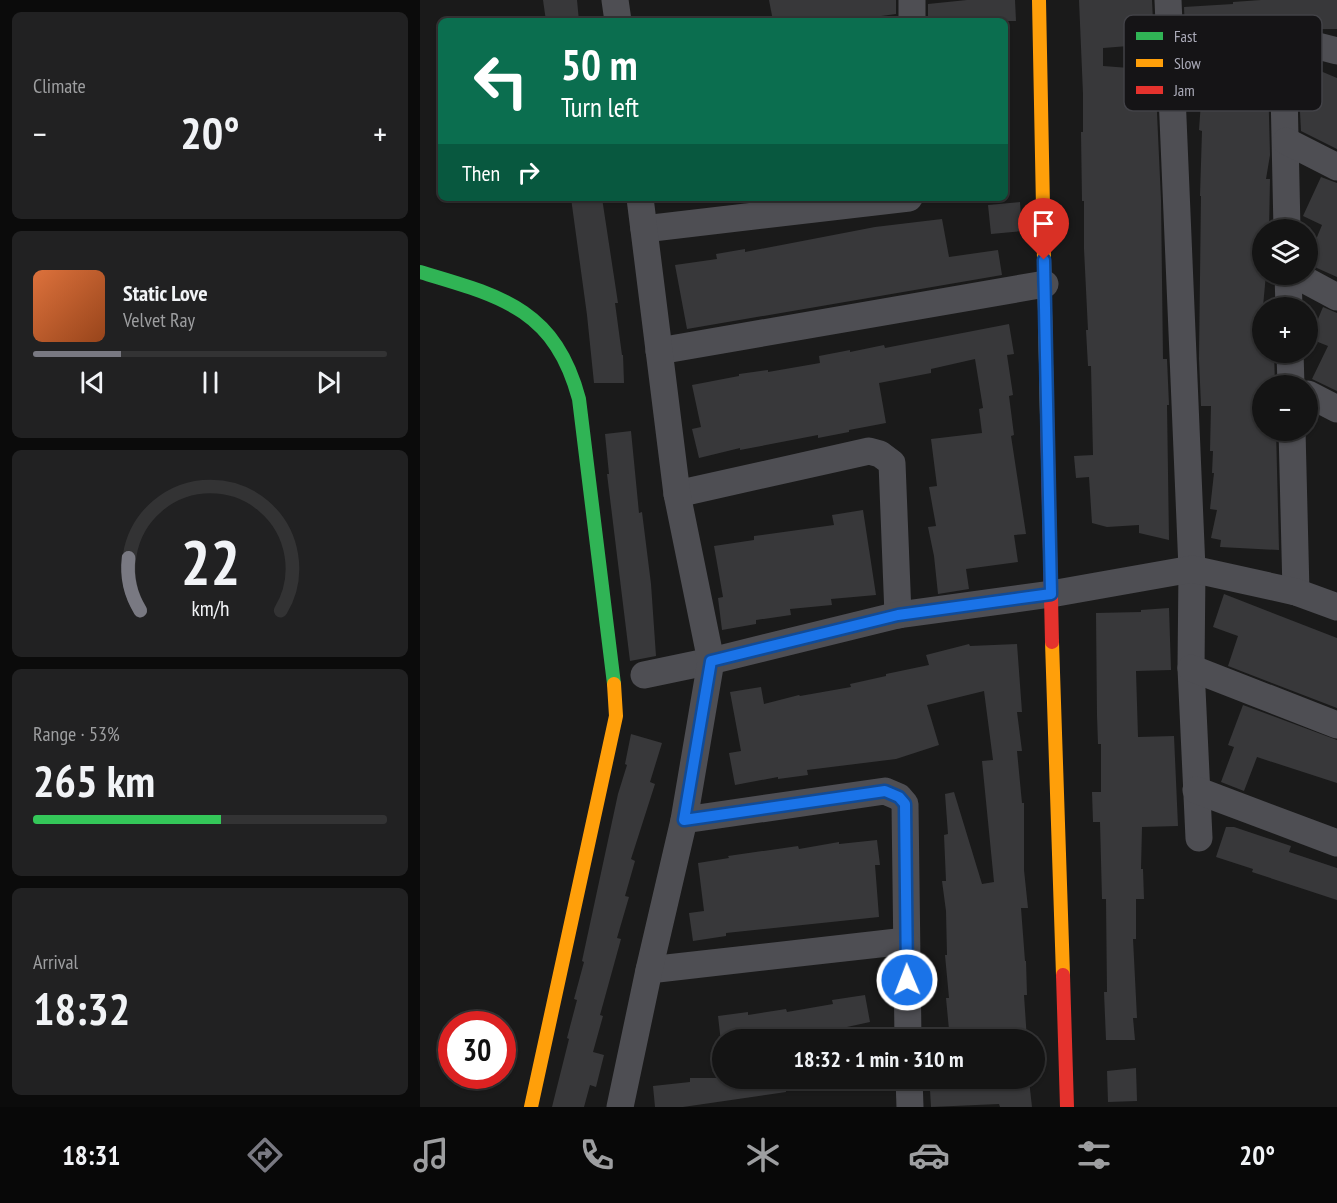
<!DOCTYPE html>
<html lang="en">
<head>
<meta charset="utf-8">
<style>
  :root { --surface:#141414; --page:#212122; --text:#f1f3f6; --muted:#9d9ea0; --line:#333334; --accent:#797982 }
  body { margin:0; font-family:"PT Sans Narrow",sans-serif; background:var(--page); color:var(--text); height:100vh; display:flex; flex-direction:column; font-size:22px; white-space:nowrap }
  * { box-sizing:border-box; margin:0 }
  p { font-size:20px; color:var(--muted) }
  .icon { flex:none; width:33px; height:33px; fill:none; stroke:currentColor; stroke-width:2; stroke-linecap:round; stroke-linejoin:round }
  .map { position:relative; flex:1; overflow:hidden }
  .side { display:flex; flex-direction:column; gap:12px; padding:12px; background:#0b0b0b; width:420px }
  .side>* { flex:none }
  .hud { position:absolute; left:18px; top:18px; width:570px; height:183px; border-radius:9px; box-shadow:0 2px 4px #0004,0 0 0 2px var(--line); background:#0b6e4f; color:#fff; overflow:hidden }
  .buttons { position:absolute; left:832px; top:219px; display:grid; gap:12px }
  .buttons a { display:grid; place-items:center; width:66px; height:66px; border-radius:50%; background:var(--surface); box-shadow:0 2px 4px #0004,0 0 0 2px var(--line); font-size:30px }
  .speed { position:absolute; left:18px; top:1011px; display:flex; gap:12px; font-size:30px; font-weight:700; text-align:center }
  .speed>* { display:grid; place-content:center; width:78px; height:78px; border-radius:50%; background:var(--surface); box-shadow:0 2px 4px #0004,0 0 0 2px var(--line); line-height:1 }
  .speed .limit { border:9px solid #d22; background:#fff; color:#111 }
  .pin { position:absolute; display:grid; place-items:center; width:51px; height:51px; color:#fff; margin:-62px -26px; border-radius:50% 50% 50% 0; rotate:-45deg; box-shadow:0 0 6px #0007 }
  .pin .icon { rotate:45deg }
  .me { position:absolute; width:66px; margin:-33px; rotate:359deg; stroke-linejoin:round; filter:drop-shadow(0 0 4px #0008) }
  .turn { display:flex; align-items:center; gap:21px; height:126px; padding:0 24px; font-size:27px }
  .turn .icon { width:78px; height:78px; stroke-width:2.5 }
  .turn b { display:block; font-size:42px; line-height:51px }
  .then { display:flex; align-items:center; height:57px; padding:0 24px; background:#0003; gap:12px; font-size:22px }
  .big { font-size:45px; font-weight:600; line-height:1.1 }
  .side .card { flex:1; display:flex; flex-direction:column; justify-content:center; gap:9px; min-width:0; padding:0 21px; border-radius:9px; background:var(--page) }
  .side .dial { align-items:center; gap:0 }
  .dial svg { height:156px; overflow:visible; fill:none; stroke:var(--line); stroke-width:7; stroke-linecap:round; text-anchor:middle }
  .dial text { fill:var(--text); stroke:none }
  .song { display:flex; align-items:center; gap:18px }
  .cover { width:72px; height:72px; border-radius:9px; background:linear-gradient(135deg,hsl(20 70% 55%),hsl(20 70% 35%)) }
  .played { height:6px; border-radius:3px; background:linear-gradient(90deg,var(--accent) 25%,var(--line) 25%) }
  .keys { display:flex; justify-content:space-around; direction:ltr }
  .heat { display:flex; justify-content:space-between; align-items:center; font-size:33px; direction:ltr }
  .charge { height:9px; border-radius:4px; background:linear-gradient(90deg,#34c759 53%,var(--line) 0) }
  .trip { position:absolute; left:292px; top:1029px; width:333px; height:60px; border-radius:30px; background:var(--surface); box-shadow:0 2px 4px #0004,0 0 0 2px var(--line); font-weight:600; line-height:60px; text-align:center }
  .tabs { display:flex; height:96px; justify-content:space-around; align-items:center; background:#080808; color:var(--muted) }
  .tabs .icon { width:42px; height:42px }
  .tabs .selected { color:var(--accent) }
  .tabs b { font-size:27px; color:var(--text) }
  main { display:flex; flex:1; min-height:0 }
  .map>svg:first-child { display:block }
  .building { fill:#38383a }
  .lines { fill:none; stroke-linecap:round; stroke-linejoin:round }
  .street { stroke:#4e4e53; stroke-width:27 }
  .fast { stroke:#30b455; stroke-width:14 }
  .slow { stroke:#ff9f0a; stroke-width:14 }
  .jam { stroke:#e5322d; stroke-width:14 }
  .route-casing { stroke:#114b97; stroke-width:15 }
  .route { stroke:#1a73e8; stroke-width:10 }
  .key { fill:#151416; stroke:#424247; stroke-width:1.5 }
  .key-label { font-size:16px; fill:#acacba }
</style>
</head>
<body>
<main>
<section class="side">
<div class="card"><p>Climate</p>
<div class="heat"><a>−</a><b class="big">20°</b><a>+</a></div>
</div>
<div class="card">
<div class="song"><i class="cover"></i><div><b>Static Love</b><p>Velvet Ray</p></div></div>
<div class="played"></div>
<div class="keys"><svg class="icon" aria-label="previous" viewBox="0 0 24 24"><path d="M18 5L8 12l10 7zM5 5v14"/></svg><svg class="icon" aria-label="pause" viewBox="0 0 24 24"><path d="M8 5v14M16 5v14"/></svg><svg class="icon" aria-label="next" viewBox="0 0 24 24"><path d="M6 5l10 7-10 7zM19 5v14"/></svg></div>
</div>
<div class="card dial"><svg viewBox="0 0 100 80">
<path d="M14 69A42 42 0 1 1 86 69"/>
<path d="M14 69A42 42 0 0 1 8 42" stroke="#797982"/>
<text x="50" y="56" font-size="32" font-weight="700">22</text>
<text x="50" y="72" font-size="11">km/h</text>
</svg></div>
<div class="card"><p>Range · 53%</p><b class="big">265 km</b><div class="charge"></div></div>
<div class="card"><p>Arrival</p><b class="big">18:32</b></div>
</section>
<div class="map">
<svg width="917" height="1107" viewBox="0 0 917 1107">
  <rect width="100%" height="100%" fill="#1a1a1a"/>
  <g class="building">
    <path d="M123 0H157L159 21H126Z"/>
    <path d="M349 0H476V14L425 21H353Z"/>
    <path d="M547 0H595L596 21H508V4Z"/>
    <path d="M659 0H732L734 44 683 48V66L735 70 741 200 743 359H747L749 405H747L749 540 719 533V525L687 527 672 523 669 477 656 478 654 456 673 455 671 366H668L666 330H668L664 249V201H662L661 132H663V94Z"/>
    <path d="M841 0H917V29L765 30 764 7 813 4V2Z"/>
    <path d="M898 70 917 78V149L881 131 880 112Z"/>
    <path d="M783 74 815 76V79H848L850 155 846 179H850L849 230H843V274H846L841 328H843V352H854L855 386H843V430H856L859 550 800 547 801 540 791 538 797 510 790 509 794 473H792L793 451H790L791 406H781L779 359 781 196H780L782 131 779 130Z"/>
    <path d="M901 177 917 183V279V277L888 264V259L902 225 883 216Z"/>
    <path d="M151 198H182L198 303H195L202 355H203L204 383H174L167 315Z"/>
    <path d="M600 202 602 231 571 234 568 205Z"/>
    <path d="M522 219 529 257 578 250 582 275 267 329 255 265 297 259 296 254 325 249V252L455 227Z"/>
    <path d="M903 307 917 313V391L892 379 908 346 893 340V331Z"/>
    <path d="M589 324 594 354 587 355 593 395 589 396 594 435 591 436 606 534 594 535 598 562 546 569 549 589 518 594 514 556 508 527 516 526 509 487 517 486 511 439 562 433 559 409 563 408 555 359 511 369V373L459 383 466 423 429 430V432L398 438V435L320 450V448L279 458 272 429 281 427 272 385 319 376V374L348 370V372L400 363 399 356 430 350V352L464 345 465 348Z"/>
    <path d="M211 431 219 513 222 512 231 584 236 656 210 661 187 474H189L185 434Z"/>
    <path d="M443 510 456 595 411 599 412 605 370 609 371 615 336 620V624L302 630 298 598 303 597 294 546 334 540V536L414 525 412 515Z"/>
    <path d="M804 594 917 638V708L808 666 818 636 793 627Z"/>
    <path d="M749 608 751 670 716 671 718 737 754 736 758 826 722 827 721 869H723L724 899H716V939H713L717 1018H713L715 1040H686L684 992H687L686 899H682L680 822H673L672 792H681V744H678L677 715 676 613 721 612V610Z"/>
    <path d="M549 644 550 646 597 644 602 712H597L602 751H597L602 803H604V870L608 908H601L605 961H606L607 995H604L607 1040H530L526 998H529L525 955H527L526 911 522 881H526L524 835 528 834 525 794 534 792 562 884 574 882 562 761 573 760 564 691 507 705 519 745 476 759 387 770 388 775 358 779V777L315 785 309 753 321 751 310 692 341 687 344 704 379 695 380 696 431 687 430 684 466 676V674L509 665 506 655Z"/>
    <path d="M823 705 917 740V783L837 757 824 791 801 782 814 747 808 745Z"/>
    <path d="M211 734 242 743 230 782 235 784 211 859 215 861 205 896 209 897 197 938 201 939 180 1015 183 1016 173 1052 184 1055 176 1087 170 1085 164 1107H132L149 1039 147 1038 157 1000 154 999 164 962 162 961 198 794 207 765 205 764Z"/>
    <path d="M806 827H814L871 846 869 852 917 868V900L832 872 833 869 796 857Z"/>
    <path d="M457 840 460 865H455L459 917 306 933V936L273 941 269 913 284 911 278 863 309 858 308 856 378 846 379 849 419 842V844Z"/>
    <path d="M445 995 450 1022 367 1040H303L302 1051 298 1016 328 1012V1015L366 1009 367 1012 413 1004 412 1000Z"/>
    <path d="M716 1068 717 1101 688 1102 687 1071Z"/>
    <path d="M270 1078H365L366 1092 263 1107H235L233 1086 270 1082Z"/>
    <path d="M531 1078H560V1085L609 1080 612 1107H580L579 1104 511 1107 510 1090 532 1088Z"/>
  </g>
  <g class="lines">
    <g class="street">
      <path d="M195 0 198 21"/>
      <path d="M492 0V21"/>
      <path d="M748 0 772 569 771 668 779 838"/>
      <path d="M863 44 867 230"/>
      <path d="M750 46 863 44 894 45 917 51"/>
      <path d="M866 141 917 167"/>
      <path d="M224 229 489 198"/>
      <path d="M868 274 869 308"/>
      <path d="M874 274 917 297"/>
      <path d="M239 351 625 284"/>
      <path d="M870 352 871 386"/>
      <path d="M888 394 917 409"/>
      <path d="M872 430 876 592"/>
      <path d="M257 494 449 451 460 454 472 463 478 615"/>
      <path d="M771 668 917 725"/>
      <path d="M224 675 291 661 478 615 631 594 772 569 876 592 917 607"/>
      <path d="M776 790 917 843"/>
      <path d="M264 820 465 791 479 797 485 804 488 1040"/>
      <path d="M229 970 486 941"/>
      <path d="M489 1078 490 1107"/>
      <path d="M200 1107 229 970 264 820 291 661 257 494 220 198"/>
    </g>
    <path class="fast" d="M0 272C81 296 135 309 159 399L194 684"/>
    <g class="slow">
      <path d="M619 0 627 415"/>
      <path d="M632 642 643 975"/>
      <path d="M111 1107 196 716 194 684"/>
    </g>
    <g class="jam">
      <path d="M627 415 632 642"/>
      <path d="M643 975 647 1107"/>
    </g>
  </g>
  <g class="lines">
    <defs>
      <path id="route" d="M487 980 485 804 479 797 465 791 264 820 291 661 478 615 631 594 624 260"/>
    </defs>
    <use href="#route" class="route-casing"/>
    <use href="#route" class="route"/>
  </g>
  <rect x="704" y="15" width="198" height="96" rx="9" class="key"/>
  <rect x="716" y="32" width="27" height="8" fill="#30b455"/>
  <rect x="716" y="59" width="27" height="8" fill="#ff9f0a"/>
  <rect x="716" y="86" width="27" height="8" fill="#e5322d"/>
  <g class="key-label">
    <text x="754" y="42">Fast</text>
    <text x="754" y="69">Slow</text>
    <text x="754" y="96">Jam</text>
  </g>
</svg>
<div class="buttons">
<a><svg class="icon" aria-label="layers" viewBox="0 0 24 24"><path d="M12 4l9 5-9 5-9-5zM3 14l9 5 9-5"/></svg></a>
<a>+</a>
<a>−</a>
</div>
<div class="speed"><div class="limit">30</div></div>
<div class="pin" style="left:624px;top:260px;background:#d93025"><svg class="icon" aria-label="arrive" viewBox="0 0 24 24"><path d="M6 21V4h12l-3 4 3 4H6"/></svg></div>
<svg class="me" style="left:487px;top:980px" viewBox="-20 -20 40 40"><circle r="17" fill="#1a73e8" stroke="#fff" stroke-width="3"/><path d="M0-11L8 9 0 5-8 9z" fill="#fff"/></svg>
<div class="trip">18:32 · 1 min · 310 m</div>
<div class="hud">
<div class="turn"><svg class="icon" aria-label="left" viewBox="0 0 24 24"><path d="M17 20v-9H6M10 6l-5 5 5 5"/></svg><div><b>50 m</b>Turn left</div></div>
<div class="then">Then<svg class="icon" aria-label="right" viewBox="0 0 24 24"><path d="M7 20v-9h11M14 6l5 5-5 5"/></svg></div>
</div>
</div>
</main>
<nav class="tabs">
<b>18:31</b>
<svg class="icon selected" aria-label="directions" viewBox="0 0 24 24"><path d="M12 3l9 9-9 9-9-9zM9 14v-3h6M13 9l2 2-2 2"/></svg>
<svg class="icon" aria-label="music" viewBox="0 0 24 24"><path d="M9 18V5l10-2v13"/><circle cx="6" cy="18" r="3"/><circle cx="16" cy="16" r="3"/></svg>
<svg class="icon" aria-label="phone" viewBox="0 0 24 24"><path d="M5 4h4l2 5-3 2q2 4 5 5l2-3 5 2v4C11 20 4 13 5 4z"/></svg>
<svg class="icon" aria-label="climate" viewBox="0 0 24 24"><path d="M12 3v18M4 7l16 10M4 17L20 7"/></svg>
<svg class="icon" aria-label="car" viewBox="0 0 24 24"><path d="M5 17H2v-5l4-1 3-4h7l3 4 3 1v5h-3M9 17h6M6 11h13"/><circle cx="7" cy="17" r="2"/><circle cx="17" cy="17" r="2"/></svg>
<svg class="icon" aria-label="filters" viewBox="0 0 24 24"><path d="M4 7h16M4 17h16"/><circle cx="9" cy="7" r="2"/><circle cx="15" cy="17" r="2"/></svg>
<b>20°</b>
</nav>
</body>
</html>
